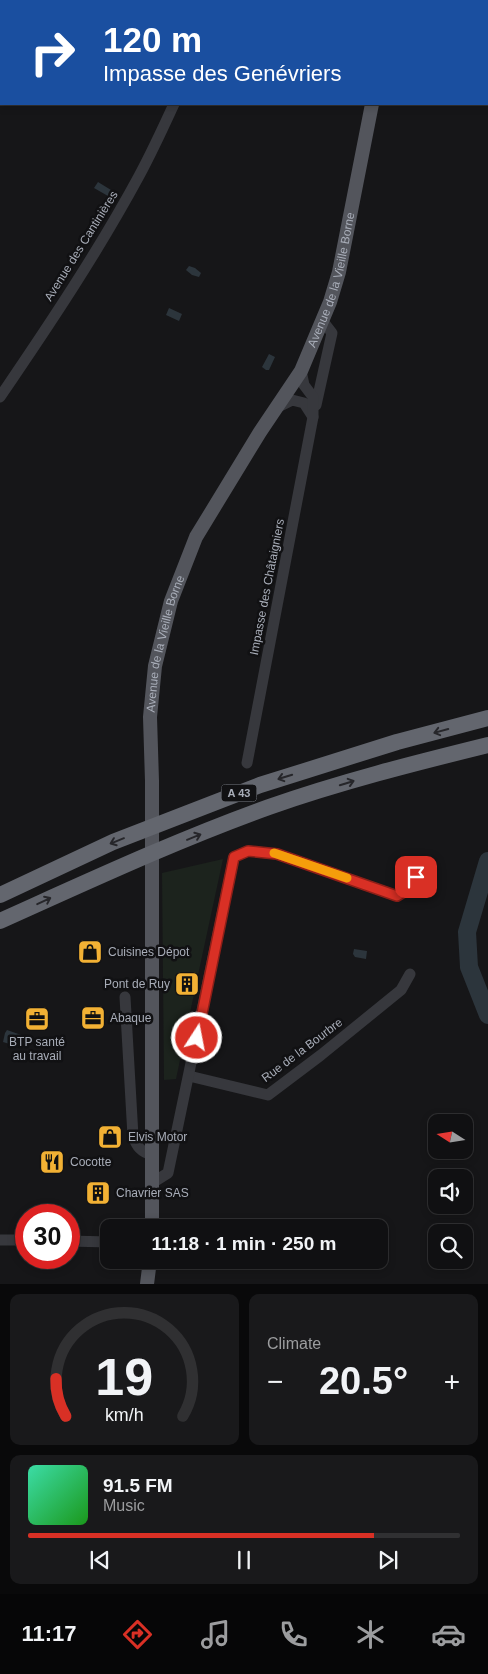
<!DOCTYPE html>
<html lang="en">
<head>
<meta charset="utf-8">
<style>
  :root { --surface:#101012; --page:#19191b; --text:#f1f3f6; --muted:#9c9d9f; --line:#303032; --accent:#d93025 }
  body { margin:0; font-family:Arial,sans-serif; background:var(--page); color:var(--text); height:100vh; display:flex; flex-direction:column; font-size:19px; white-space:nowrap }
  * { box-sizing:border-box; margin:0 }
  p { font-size:16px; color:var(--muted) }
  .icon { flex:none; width:28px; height:28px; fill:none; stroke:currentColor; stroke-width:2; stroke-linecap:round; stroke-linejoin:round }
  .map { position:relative; height:1284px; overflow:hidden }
  .details { display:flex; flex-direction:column; gap:10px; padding:10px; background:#09090a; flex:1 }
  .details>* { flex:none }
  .top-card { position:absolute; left:0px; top:0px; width:489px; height:105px; box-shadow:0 2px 8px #0003,0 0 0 1px var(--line); background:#1a4fa0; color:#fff; overflow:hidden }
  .needle { width:32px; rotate:282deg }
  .buttons { position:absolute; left:428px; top:1114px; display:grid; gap:10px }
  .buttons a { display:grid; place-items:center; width:45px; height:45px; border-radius:10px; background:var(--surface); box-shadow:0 2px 8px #0003,0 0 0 1px var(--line); font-size:25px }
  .speed { position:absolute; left:15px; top:1204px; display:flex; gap:10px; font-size:25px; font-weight:700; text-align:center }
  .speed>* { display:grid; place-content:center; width:65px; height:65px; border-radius:50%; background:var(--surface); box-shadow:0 2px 8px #0003,0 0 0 1px var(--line); line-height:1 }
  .speed .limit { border:8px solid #d22; background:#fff; color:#111 }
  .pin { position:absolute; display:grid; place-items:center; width:42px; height:42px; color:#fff; margin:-21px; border-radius:10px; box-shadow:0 2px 8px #0006 }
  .me { position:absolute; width:55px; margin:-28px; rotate:11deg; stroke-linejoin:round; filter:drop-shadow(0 0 4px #0008) }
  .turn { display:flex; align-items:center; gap:18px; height:105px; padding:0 20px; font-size:22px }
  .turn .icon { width:65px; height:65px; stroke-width:2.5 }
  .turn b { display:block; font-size:35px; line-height:42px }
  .big { font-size:38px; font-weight:700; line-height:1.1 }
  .details .card { flex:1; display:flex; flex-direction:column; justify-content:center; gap:8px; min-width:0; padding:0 18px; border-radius:10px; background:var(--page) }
  .details .dial { align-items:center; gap:0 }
  .dial svg { height:130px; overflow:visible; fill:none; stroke:var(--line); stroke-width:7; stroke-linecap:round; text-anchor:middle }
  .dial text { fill:var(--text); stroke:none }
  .song { display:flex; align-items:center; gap:15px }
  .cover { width:60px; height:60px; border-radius:8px; background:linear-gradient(135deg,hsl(160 70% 55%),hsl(120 70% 35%)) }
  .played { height:5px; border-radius:2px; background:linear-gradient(90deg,var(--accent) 80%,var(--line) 80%) }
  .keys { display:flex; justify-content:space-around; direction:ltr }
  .heat { display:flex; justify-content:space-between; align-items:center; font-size:28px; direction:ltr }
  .details .tiles { flex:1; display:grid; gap:10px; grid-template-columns:1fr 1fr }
  .card:last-child { grid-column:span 2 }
  .trip { position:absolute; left:100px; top:1219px; width:288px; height:50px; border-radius:10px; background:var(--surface); box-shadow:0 2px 8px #0003,0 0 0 1px var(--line); font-weight:700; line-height:50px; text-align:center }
  .menu { display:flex; height:80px; justify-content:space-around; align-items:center; background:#060607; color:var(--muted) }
  .menu .icon { width:35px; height:35px }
  .menu .active { color:var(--accent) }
  .menu b { font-size:22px; color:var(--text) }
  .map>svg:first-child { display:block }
  .green { fill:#1c231d }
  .water { fill:#2c353c }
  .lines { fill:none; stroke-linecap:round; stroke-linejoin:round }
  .river { stroke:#2c353c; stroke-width:18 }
  .minor { stroke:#37383d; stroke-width:11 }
  .major { stroke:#53555c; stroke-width:14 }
  .highway { stroke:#63666e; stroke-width:16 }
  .oneway { stroke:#26262a }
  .route-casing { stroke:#8d1f18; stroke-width:12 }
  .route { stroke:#d93025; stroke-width:9 }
  .slow { stroke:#f59e0b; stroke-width:9 }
  .labels { text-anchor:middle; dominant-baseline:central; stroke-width:5; stroke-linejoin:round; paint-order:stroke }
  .shield { fill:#111113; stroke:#7b7e86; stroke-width:1 }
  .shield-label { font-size:11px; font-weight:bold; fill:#a8adb8 }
  .street-label { font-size:12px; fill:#a8adb8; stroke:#111113 }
  .poi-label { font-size:12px; fill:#a8adb8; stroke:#111113; text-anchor:start }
</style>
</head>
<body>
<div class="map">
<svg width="488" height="1284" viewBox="0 0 488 1284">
  <rect width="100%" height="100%" fill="#161618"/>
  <g class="green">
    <path d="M0 8 1 11 0 100Z"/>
    <path d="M223 859 198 975 183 980 182 989 194 994 176 1079 164 1080 162 873Z"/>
  </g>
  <g class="water">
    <path d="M98 182 111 190 108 196 94 188Z"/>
    <path d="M189 266 195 268 201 273 199 277 192 275 186 270Z"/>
    <path d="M169 308 182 314 179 321 166 315Z"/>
    <path d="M269 354 275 357 269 370H266L262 367Z"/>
    <path d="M354 949 367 951 366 959 355 957 353 954Z"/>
    <path d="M7 1030 27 1037 25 1047 22 1048 3 1042 5 1033Z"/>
  </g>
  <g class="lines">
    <path class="river" d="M488 861 467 932 469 967 488 1015"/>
    <g class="minor">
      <path d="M223 1V0"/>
      <path d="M452 1 453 0"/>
      <path d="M0 397C49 325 98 252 139 176 152 152 163 128 174 104"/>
      <path d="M316 405 332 333 322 320"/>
      <path d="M276 408 292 400 304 403 313 417"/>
      <path d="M247 763 313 417V397L304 385 301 371"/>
      <path d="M125 997 133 1136C137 1147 141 1152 152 1155"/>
      <path d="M189 1076 268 1095 321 1055 401 990 410 974"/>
      <path d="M152 1183 168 1173 234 857 248 851 277 854 397 896 412 887 416 877"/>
      <path d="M0 1240H26"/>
      <path d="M69 1241 109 1242"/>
    </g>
    <g class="major">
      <path d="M406 0V1"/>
      <path id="s1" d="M152 1228V781L150 717 155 666 171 601 196 537 260 432 301 371 330 302 339 272 372 104"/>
      <path d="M147 1284 150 1260"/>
    </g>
    <g class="highway">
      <path d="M0 895 113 842 260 785 397 742 488 718"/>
      <path d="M0 921C89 881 177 840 269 807 340 782 415 763 488 745"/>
    </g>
  </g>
  <defs><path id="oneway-shaft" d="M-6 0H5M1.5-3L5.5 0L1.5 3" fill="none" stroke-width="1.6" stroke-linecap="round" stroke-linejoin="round" transform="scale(1.25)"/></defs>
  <g class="oneway">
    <use href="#oneway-shaft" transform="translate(441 731) rotate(165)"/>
    <use href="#oneway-shaft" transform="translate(285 777) rotate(163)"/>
    <use href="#oneway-shaft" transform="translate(347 783) rotate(-17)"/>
    <use href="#oneway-shaft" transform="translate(194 837) rotate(-22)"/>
    <use href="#oneway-shaft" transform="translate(117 841) rotate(158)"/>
    <use href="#oneway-shaft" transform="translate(44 901) rotate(-25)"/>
  </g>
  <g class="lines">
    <defs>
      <path id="route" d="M197 1038 234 857 248 851 277 854 397 896 412 887 416 877"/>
    </defs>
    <use href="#route" class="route-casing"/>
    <use href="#route" class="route"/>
    <path class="slow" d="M274 853 347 878"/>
  </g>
  <defs>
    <symbol id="shop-square" viewBox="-11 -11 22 22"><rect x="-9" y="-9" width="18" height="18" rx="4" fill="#f2b134" stroke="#111113"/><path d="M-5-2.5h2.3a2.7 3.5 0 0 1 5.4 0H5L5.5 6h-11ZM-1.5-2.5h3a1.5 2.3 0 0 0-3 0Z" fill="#111"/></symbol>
    <symbol id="building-square" viewBox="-11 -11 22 22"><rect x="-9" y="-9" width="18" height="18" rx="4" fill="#f2b134" stroke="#111113"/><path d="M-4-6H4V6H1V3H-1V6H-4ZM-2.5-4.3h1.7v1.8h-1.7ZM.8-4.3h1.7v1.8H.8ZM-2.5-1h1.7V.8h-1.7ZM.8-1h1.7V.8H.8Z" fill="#111"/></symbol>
    <symbol id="office-square" viewBox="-11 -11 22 22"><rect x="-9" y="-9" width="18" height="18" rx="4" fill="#f2b134" stroke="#111113"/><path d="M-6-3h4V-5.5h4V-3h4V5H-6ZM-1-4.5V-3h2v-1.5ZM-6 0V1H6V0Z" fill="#111"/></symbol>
    <symbol id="restaurant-square" viewBox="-11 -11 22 22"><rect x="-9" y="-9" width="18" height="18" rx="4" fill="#f2b134" stroke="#111113"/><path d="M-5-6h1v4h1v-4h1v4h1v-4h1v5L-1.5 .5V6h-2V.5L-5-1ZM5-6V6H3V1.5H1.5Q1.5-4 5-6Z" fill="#111"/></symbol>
  </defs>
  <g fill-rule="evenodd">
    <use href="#shop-square" x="76" y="938" width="28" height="28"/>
    <use href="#building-square" x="173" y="970" width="28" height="28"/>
    <use href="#office-square" x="79" y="1004" width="28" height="28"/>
    <use href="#office-square" x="23" y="1005" width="28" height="28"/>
    <use href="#shop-square" x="96" y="1123" width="28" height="28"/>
    <use href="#restaurant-square" x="38" y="1148" width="28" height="28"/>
    <use href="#building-square" x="84" y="1179" width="28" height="28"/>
  </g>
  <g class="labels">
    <rect class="shield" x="221.5" y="784.5" width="35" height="17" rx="4"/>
    <g class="shield-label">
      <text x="239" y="793">A 43</text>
    </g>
    <g class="street-label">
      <text transform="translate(81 246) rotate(-58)">Avenue des Cantinières</text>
      <text stroke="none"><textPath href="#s1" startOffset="991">Avenue de la Vieille Borne</textPath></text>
      <text transform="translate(267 587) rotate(-79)">Impasse des Châtaigniers</text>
      <text stroke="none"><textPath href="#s1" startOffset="586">Avenue de la Vieille Borne</textPath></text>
      <text transform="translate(302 1050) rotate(-37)">Rue de la Bourbre</text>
    </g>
    <g class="poi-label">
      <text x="108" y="952">Cuisines Dépot</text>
      <text x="170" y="984" text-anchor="end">Pont de Ruy</text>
      <text x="110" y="1018">Abaque</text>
      <text x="37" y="1042" text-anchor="middle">BTP santé<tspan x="37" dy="14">au travail</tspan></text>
      <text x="128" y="1137">Elvis Motor</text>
      <text x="70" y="1162">Cocotte</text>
      <text x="116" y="1193">Chavrier SAS</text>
    </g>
  </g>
</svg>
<div class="buttons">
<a><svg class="needle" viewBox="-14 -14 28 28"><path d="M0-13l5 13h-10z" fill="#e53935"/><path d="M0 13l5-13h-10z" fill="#9c9d9f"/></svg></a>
<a><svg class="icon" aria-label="sound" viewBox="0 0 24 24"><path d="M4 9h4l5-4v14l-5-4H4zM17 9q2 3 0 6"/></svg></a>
<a><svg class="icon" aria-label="search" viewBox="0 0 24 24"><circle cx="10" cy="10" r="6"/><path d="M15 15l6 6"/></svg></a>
</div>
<div class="speed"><div class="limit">30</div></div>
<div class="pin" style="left:416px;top:877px;background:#d93025"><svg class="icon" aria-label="arrive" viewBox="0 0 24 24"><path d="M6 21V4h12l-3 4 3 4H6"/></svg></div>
<svg class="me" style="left:197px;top:1038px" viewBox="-20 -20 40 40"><circle r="17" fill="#d93025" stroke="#fff" stroke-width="3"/><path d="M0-11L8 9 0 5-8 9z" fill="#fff"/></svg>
<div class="trip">11:18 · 1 min · 250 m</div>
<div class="top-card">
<div class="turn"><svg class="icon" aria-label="right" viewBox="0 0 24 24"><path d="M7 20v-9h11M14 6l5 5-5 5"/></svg><div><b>120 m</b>Impasse des Genévriers</div></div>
</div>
</div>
<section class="details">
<div class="tiles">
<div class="card dial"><svg viewBox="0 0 100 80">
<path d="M14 69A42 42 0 1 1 86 69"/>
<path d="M14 69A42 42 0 0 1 8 46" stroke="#d93025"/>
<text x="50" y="56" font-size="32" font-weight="700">19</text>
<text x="50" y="72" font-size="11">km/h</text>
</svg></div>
<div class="card"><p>Climate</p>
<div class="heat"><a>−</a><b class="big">20.5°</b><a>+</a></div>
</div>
<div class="card">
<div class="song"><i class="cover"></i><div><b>91.5 FM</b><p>Music</p></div></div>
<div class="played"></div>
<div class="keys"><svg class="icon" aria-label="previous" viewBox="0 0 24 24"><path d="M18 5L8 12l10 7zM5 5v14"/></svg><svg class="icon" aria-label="pause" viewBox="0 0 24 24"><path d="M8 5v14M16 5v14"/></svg><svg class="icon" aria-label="next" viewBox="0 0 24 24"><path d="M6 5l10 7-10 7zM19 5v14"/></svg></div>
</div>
</div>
</section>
<nav class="menu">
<b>11:17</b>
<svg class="icon active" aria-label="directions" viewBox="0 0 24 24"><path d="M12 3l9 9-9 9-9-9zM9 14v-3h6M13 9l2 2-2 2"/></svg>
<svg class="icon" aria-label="music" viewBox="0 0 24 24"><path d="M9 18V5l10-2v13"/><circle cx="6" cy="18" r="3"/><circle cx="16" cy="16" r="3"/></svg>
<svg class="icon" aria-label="phone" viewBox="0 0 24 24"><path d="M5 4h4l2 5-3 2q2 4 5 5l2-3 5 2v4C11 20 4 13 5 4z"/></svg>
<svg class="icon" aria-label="climate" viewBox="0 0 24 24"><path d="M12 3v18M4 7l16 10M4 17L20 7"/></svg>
<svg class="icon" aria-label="car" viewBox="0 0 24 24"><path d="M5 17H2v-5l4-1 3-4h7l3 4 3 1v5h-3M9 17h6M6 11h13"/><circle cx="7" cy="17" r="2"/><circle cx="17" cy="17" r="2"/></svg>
</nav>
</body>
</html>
